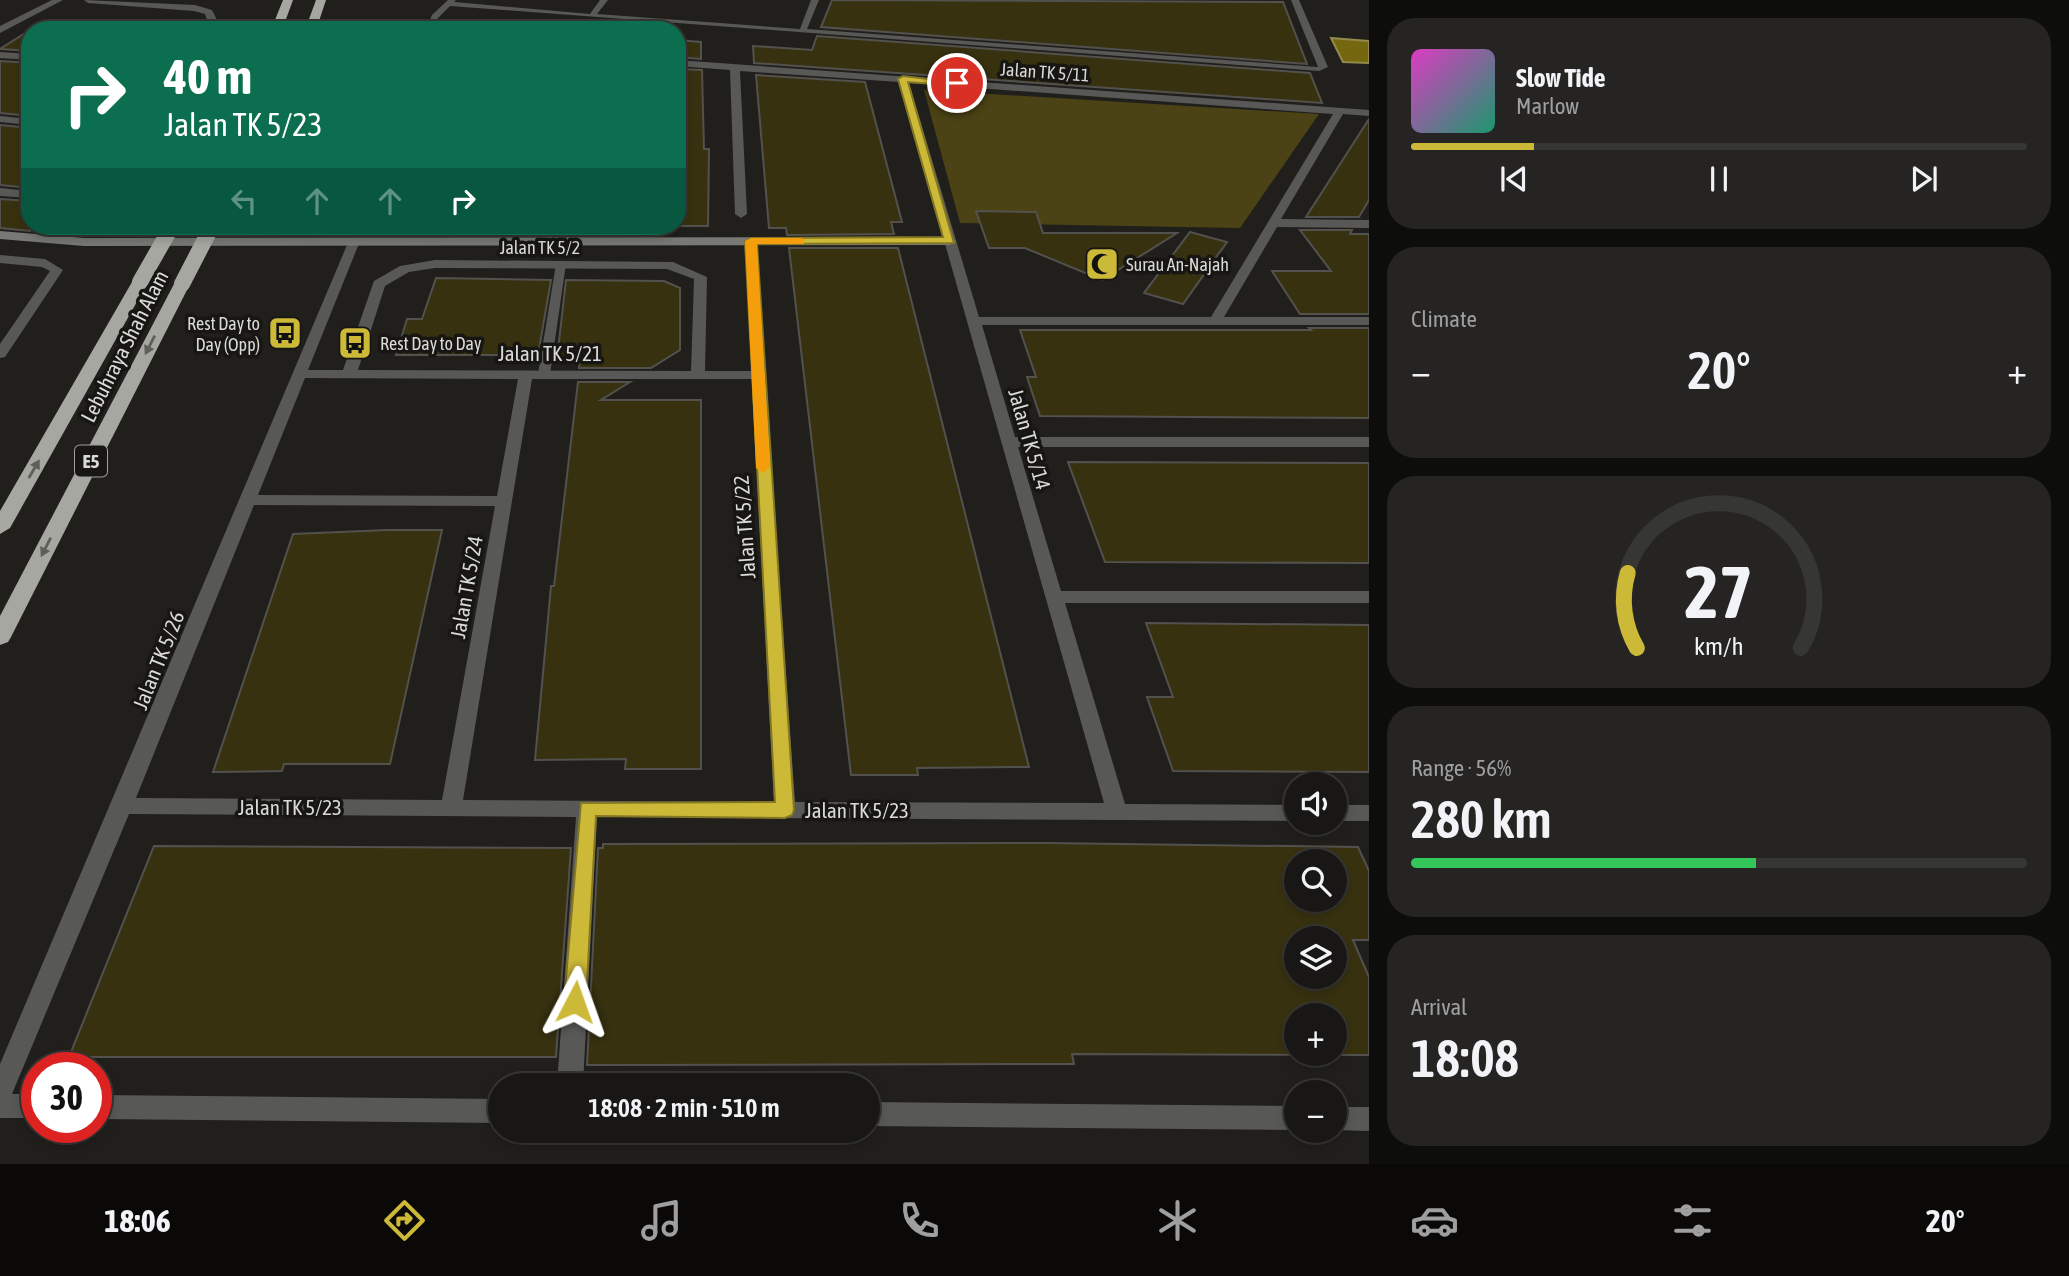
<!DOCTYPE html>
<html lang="en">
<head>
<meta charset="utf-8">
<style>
  :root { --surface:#181715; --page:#252422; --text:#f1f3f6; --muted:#9f9fa0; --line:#363634; --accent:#cdb938 }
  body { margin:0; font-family:"Asap Condensed",sans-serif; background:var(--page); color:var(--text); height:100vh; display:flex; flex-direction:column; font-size:26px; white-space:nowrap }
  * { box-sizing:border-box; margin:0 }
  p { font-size:23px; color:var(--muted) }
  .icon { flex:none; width:38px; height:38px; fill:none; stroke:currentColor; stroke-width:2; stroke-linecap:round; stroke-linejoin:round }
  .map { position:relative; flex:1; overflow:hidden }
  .details { display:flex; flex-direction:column; gap:18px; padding:18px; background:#0d0d0c; width:700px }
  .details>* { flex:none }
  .banner { position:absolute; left:21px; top:21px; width:665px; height:214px; border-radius:28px; box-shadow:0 4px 10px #0003,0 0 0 2px var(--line); background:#0b6e4f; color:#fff; overflow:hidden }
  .controls { position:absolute; left:1284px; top:772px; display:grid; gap:14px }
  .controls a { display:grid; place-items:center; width:63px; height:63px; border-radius:50%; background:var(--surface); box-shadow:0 4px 10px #0003,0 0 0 2px var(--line); font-size:35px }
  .speed { position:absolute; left:21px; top:1052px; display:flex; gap:14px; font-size:35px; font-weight:700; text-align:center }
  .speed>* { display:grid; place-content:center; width:91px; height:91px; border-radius:50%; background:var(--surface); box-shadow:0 4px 10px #0003,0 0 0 2px var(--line); line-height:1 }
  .speed .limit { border:10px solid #d22; background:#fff; color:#111 }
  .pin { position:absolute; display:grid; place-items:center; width:60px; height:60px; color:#fff; margin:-30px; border:4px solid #fff; border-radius:50%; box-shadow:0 2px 7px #0007 }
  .me { position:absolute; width:77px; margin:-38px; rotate:4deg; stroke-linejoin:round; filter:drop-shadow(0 0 5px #0008) }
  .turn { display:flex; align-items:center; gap:24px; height:147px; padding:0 28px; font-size:32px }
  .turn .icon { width:91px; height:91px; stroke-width:2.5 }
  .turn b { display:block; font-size:49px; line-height:60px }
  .lanes { display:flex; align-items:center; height:66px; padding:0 28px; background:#0003; justify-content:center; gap:35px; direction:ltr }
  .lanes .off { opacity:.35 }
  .big { font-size:52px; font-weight:600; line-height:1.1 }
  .details .card { flex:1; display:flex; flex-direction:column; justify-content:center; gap:10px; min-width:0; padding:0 24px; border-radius:28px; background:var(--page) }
  .details .dial { align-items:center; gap:0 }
  .dial svg { height:182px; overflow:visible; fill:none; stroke:var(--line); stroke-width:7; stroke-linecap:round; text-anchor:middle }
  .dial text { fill:var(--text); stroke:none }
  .song { display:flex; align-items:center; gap:21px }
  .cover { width:84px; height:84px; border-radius:10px; background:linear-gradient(135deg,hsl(310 70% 55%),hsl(160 70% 35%)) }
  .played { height:7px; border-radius:4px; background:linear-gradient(90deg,var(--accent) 20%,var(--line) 20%) }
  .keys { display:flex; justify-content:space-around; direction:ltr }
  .heat { display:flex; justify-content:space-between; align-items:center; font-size:38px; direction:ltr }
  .charge { height:10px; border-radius:5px; background:linear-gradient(90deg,#34c759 56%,var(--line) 0) }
  .trip { position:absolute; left:488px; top:1073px; width:392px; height:70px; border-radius:35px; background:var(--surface); box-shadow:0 4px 10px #0003,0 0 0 2px var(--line); font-weight:600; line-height:70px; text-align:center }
  .tabs { display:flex; height:112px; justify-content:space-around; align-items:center; background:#0a0908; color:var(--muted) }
  .tabs .icon { width:49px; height:49px }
  .tabs .current { color:var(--accent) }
  .tabs b { font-size:32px; color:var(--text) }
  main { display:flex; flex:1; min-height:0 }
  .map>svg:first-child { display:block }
  .green { fill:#4b4315 }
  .water { fill:#756710; stroke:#938a4c; stroke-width:2 }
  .building { fill:#373110; stroke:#52514d; stroke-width:2; fill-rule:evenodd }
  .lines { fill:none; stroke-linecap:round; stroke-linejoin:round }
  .lane { fill:#585856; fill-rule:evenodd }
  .street { fill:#585856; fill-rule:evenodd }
  .secondary { fill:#787875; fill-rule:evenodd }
  .highway { fill:#a7a7a2; fill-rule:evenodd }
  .highway-bridge { stroke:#a7a7a2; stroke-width:16 }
  .oneway { fill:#5f5e5a }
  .route { fill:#cdb938; stroke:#857824; stroke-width:2 }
  .slow { fill:#f59e0b }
  .labels { text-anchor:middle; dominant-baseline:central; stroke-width:7; stroke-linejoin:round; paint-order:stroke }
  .far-street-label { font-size:18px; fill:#dadad8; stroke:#171613 }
  .far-poi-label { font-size:18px; fill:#dadad8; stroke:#171613; text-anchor:start }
  .shield { fill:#171613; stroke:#a09f9d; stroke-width:2 }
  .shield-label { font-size:19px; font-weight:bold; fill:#dadad8 }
  .street-label { font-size:21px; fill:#dadad8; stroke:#171613 }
</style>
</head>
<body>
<main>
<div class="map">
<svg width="1369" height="1164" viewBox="0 0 1369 1164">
  <rect width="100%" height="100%" fill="#201f1c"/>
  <path class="green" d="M924 90 1319 114 1240 228 960 223Z"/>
  <path class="water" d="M1331 38 1369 41V63L1343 62Z"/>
  <g class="building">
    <path d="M832 0 1283 2 1307 64 821 27Z"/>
    <path d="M30 30V51L0 49Z"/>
    <path d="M817 36 1310 73 1322 103 754 63 753 46 812 50Z"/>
    <path d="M677 40 701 42V59L677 57Z"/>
    <path d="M0 61 30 63V116L0 113Z"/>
    <path d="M677 69 702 70 704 149H709L708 226H677Z"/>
    <path d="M756 75 865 82 902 222H891L894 234 787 235 786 228H769Z"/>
    <path d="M1369 119V200L1359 217H1306Z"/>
    <path d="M0 125 30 128V188L0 185Z"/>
    <path d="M0 199 30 201V231L0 228Z"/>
    <path d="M976 211 1036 212 1043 233H1177L1102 280 1025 248H989Z"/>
    <path d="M1300 230H1352L1350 234H1369V314H1300L1272 271H1331Z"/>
    <path d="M1190 232 1227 242 1183 304 1144 293Z"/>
    <path d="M789 248H898L1029 767 917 768 918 775H851Z"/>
    <path d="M436 278 551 280 538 355H396L407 319H422Z"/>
    <path d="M566 280 664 281 680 288V350L651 368H579L580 359H557Z"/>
    <path d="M1309 328H1369V418L1040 416 1027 377H1036L1020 330H1311Z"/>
    <path d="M578 382H630L601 400H701V769H625L626 759 535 760 551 586H554Z"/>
    <path d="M1068 462 1369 463V563L1105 562Z"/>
    <path d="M387 530H442L390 764H284L282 771 213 772 293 534Z"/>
    <path d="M1146 623 1369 625V772L1173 771 1147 697H1173Z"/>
    <path d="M1047 843 1358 847 1369 871V940H1353L1369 977V1055L1072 1054 1074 1064 587 1065 598 848H603V844ZM1297 861H1335V900H1297ZM1297 938H1335V976H1297ZM1297 1015H1335V1054H1297Z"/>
    <path d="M154 846 571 848 556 1057H69Z"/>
  </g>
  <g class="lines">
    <g class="lane">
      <path d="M448 0H456L454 2 590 14 600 0H608L597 14 800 29 811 0H819L807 29 1318 67 1291 0H1299L1328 67 1319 71 450 6 438 18 434 30H426L432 15Z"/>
      <path d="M561 261 566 264 550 374 544 377 538 374 556 264Z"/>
    </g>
    <g class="street">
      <path d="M52 0H63L0 33V26Z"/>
      <path d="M84 0 195 5 212 10 217 20 210 30H201L207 20 205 14 194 11 88 3Z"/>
      <path d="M0 52 30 54V60L0 58Z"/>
      <path d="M677 60 1369 110V116L1343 114 1281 219 1369 220V228L1277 227 1224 317H1369V325H982L1015 437H1369V447H1018L1061 591H1369V603H1065L1125 804 1297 805V821L597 817 583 1085H557L576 817 129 814 12 1094H37V1118H0V1064L350 238 360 241 308 370H343L374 281 400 266 435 260 673 262 707 277 705 371H752L745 241 755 238 795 802 1104 803 899 82 740 71 747 214 741 218 735 214 730 70 677 66ZM909 83 1333 114 1211 317H979ZM435 268 667 269 694 279 691 371 358 370 385 286 409 272ZM305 378 518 379 497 496 258 495ZM532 379H752L774 802 463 800ZM254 505 495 506 442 800 136 798Z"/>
      <path d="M0 116 30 119V125L0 122Z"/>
      <path d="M0 188 30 191V198L0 196Z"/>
      <path d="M542 226H554L549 244 539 241Z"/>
      <path d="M0 255 45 259 63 270 5 357 0 358V344L50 271 42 267 0 263Z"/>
      <rect x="1335" y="805" width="34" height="16"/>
      <path d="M96 1095 500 1099V1123L96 1119Z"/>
      <path d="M868 1102 1297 1106V1130L868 1126Z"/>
      <path d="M1335 1107H1369V1131L1333 1130H1335Z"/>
    </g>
    <path class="secondary" d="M0 231 84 238 950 237 956 241 950 245 84 246 0 239Z"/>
    <g class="highway">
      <path d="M283 0H293L282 30H271Z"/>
      <path d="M316 0H326L316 30H305Z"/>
      <path d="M140 277 148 282 10 528 0 534V511L132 282Z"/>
      <path d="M182 279 190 284 11 637 8 642 0 645V616L174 284Z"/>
    </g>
    <g class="highway-bridge">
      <path d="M140 282 172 226"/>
      <path d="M182 284 212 226"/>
    </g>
  </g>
  <defs><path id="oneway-solid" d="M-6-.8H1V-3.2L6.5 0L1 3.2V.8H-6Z" transform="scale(1.75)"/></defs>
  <g class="oneway">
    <use href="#oneway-solid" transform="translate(150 345) rotate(117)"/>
    <use href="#oneway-solid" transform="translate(34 469) rotate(-60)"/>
    <use href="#oneway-solid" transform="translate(46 547) rotate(117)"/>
  </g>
  <path class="route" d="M903 76 962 83 957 86 908 82 954 243 757 244 794 810 792 815 785 818 596 816 586 1002 583 1009 575 1012 567 1009 564 1002 581 803 775 802 745 241 751 238 943 237 898 79Z"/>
  <path class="slow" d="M800 238 804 239V244H757L770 468 763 473 756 468 745 241 751 238Z"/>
  <defs>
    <symbol id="mosque-square" viewBox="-11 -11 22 22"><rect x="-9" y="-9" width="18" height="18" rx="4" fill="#cdb938" stroke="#171613"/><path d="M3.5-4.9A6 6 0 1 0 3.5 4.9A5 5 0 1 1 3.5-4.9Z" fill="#111"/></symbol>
    <symbol id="bus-square" viewBox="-11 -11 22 22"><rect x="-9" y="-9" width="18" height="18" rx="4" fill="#cdb938" stroke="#171613"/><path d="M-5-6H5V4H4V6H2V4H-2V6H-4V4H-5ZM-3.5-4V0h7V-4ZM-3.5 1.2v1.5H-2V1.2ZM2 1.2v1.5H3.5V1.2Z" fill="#111"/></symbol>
  </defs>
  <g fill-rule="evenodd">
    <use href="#mosque-square" x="1083" y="245" width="38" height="38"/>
    <use href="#bus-square" x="266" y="314" width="38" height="38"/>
    <use href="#bus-square" x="336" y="324" width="38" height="38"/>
  </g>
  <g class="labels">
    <g class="far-street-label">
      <text transform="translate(1045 72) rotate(4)">Jalan TK 5/11</text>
      <text x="540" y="247">Jalan TK 5/2</text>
    </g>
    <g class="far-poi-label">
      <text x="1126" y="264">Surau An-Najah</text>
      <text x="260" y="323" text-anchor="end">Rest Day to<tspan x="260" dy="21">Day (Opp)</tspan></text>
      <text x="380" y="343">Rest Day to Day</text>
    </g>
    <rect class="shield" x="75" y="445.5" width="32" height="31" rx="5"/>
    <g class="shield-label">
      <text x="91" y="461">E5</text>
    </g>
    <g class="street-label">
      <text transform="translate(124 346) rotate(-63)">Lebuhraya Shah Alam</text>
      <text x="550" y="353">Jalan TK 5/21</text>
      <text transform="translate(1030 439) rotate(74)">Jalan TK 5/14</text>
      <text transform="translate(744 527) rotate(-94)">Jalan TK 5/22</text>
      <text transform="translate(466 587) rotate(-80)">Jalan TK 5/24</text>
      <text transform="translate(158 660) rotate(-68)">Jalan TK 5/26</text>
      <text x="290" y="807">Jalan TK 5/23</text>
      <text x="857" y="810">Jalan TK 5/23</text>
    </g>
  </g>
</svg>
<div class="controls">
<a><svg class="icon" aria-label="sound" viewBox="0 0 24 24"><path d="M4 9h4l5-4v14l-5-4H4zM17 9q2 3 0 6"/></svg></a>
<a><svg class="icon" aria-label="search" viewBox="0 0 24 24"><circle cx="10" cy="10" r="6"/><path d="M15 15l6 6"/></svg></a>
<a><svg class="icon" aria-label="layers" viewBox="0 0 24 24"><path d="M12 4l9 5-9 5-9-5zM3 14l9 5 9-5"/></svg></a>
<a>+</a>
<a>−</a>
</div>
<div class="speed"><div class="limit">30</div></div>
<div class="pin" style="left:957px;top:83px;background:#d93025"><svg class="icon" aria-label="arrive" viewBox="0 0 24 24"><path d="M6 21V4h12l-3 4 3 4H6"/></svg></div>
<svg class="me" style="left:575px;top:1002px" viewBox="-20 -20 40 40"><path d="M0-17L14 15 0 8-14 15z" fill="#cdb938" stroke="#fff" stroke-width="4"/></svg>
<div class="trip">18:08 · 2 min · 510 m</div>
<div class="banner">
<div class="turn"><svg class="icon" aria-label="right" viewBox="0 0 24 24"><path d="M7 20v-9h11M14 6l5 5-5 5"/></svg><div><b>40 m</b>Jalan TK 5/23</div></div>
<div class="lanes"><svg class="icon off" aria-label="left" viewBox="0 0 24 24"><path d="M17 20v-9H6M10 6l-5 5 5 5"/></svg><svg class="icon off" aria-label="ahead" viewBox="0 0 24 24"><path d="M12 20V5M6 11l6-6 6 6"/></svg><svg class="icon off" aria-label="ahead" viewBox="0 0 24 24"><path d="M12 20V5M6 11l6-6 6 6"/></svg><svg class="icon" aria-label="right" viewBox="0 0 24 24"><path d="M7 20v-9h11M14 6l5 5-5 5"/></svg></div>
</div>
</div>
<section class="details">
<div class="card">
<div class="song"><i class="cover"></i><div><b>Slow Tide</b><p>Marlow</p></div></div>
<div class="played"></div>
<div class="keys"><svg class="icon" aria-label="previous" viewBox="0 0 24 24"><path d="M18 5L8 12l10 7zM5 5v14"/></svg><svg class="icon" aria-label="pause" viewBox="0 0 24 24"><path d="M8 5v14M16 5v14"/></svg><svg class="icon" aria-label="next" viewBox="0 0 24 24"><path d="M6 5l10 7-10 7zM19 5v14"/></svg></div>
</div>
<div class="card"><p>Climate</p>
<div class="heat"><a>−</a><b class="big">20°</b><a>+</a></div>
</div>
<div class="card dial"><svg viewBox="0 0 100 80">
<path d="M14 69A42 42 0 1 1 86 69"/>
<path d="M14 69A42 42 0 0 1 10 36" stroke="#cdb938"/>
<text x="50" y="56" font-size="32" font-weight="700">27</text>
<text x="50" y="72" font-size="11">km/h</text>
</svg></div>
<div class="card"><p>Range · 56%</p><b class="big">280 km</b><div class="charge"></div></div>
<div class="card"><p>Arrival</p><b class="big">18:08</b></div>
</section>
</main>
<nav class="tabs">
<b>18:06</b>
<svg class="icon current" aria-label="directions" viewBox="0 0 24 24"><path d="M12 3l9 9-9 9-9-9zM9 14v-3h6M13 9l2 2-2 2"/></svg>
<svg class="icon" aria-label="music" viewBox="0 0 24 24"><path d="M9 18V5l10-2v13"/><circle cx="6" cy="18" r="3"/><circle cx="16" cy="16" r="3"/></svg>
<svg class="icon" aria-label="phone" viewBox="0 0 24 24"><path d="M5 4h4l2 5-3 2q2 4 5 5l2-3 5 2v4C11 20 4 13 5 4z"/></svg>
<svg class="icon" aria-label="climate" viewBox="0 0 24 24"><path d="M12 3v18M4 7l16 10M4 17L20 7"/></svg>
<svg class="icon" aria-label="car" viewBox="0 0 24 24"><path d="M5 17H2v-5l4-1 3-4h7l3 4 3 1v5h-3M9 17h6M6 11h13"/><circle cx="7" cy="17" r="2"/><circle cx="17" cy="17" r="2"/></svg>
<svg class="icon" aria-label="filters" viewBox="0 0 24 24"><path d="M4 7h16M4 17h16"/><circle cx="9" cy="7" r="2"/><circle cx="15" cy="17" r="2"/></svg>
<b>20°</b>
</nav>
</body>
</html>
